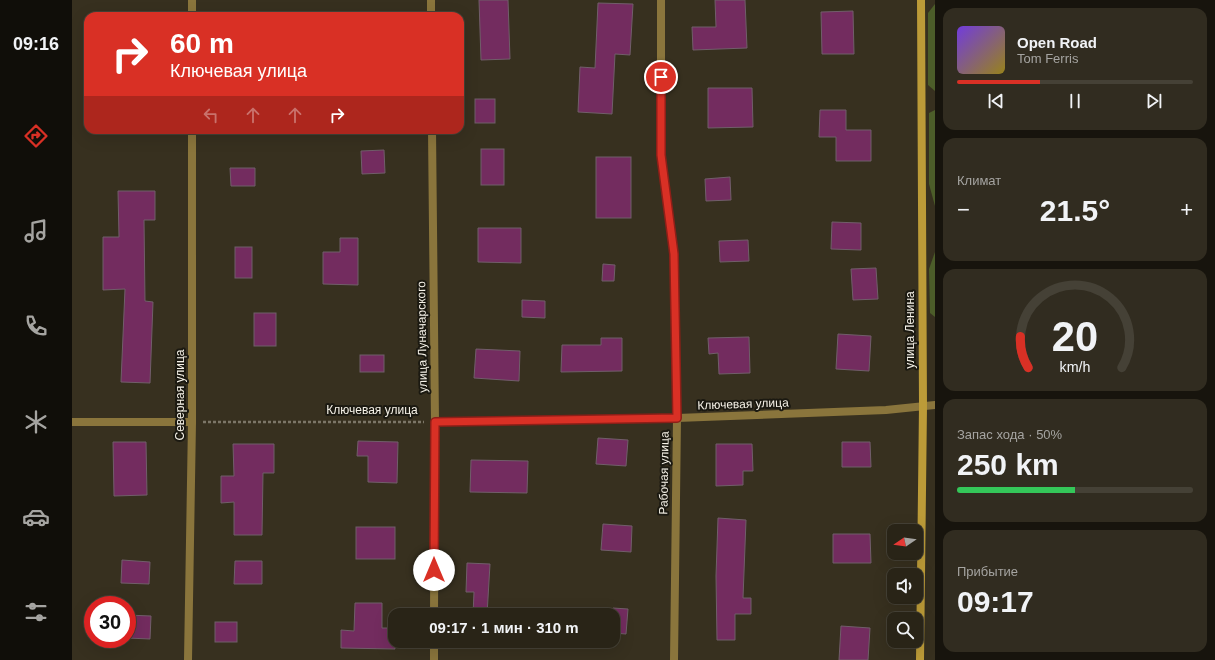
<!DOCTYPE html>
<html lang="ru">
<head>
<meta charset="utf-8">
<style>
  :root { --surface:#292417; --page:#312c20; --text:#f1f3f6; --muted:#a5a4a1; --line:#454136; --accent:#d93025 }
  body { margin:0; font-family:Arial,sans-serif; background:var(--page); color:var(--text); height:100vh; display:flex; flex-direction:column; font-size:15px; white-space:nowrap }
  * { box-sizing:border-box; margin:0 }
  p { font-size:13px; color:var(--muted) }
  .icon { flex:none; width:22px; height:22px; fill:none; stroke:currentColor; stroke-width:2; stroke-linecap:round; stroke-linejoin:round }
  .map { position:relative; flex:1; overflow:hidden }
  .sheet { display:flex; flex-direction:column; gap:8px; padding:8px; background:#17140d; width:280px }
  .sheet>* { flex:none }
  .guide { position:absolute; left:12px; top:12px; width:380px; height:122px; border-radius:12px; box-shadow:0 4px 16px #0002,0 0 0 1px var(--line); background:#d93025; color:#fff; overflow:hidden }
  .needle { width:26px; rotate:257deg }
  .buttons { position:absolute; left:815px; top:524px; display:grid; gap:8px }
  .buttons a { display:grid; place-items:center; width:36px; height:36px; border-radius:8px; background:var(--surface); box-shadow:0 4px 16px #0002,0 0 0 1px var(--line); font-size:20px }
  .speed { position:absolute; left:12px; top:596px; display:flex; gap:8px; font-size:20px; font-weight:700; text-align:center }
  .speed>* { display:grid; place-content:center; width:52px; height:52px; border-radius:50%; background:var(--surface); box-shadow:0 4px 16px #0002,0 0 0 1px var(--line); line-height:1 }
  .speed .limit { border:6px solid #d22; background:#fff; color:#111 }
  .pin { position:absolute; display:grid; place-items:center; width:34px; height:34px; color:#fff; margin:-17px; border:2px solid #fff; border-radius:50%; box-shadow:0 1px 4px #0007 }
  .me { position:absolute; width:44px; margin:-22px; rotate:0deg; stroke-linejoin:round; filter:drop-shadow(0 0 3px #0008) }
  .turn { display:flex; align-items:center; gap:14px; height:84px; padding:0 20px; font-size:18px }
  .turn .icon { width:52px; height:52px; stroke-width:2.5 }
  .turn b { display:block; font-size:28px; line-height:34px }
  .lanes { display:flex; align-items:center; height:38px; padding:0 20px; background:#0003; justify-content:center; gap:20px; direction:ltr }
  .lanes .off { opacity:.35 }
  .big { font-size:30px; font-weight:700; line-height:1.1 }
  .sheet .card { flex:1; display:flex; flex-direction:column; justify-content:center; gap:6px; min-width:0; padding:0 14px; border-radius:12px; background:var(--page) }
  .sheet .dial { align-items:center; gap:0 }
  .dial svg { height:104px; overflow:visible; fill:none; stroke:var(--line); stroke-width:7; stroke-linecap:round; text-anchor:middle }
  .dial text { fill:var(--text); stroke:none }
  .song { display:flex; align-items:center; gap:12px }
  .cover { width:48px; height:48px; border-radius:6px; background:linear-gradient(135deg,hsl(260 70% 55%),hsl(50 70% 35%)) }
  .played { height:4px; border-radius:2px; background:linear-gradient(90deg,var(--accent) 35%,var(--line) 35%) }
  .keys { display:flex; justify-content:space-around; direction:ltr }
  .heat { display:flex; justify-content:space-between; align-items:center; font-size:22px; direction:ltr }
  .charge { height:6px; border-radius:3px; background:linear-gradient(90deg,#34c759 50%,var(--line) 0) }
  .trip { position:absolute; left:316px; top:608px; width:232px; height:40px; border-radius:12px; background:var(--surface); box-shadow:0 4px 16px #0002,0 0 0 1px var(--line); font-weight:700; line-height:40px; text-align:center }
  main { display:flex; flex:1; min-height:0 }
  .tabs { display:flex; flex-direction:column; width:72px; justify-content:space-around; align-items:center; background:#100e09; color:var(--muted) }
  .tabs .icon { width:28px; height:28px }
  .tabs .selected { color:var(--accent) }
  .tabs b { font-size:18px; color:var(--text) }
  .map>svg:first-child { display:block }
  .green { fill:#4c5d29 }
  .building { fill:#732c5f; stroke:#715e6a }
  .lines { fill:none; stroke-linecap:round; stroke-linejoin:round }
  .path { stroke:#7c7667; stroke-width:2.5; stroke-dasharray:3 2; stroke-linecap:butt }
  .street { stroke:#8a753c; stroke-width:8 }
  .secondary { stroke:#bc9b38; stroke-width:8 }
  .route-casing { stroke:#8d1f18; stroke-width:10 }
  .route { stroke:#d93025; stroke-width:7 }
  .labels { text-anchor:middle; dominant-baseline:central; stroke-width:4; stroke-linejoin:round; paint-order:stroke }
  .street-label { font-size:12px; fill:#f6f2e8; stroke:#1b1911 }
</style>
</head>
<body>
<main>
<nav class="tabs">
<b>09:16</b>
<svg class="icon selected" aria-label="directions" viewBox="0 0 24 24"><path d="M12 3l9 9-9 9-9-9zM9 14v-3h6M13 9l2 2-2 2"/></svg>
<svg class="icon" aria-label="music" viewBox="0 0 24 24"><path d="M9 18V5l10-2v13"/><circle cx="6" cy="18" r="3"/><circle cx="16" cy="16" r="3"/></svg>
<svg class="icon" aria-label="phone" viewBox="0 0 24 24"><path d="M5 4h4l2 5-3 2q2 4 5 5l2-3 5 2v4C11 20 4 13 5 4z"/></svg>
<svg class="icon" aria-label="climate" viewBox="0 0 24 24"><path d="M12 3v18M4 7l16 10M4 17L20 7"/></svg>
<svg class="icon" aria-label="car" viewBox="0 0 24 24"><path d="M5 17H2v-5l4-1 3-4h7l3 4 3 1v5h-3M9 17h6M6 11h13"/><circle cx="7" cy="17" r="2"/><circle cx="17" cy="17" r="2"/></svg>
<svg class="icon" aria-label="filters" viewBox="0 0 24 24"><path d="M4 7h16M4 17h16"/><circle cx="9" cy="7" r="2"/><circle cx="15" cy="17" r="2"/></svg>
</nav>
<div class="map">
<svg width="863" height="660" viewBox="0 0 863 660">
  <rect width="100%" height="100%" fill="#37301f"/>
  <g class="green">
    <path d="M863 4V91L856 85V13Z"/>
    <path d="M863 110V206L857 184V113Z"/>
    <path d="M863 252V317L858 313 857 269Z"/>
  </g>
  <g class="building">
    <path d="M407 0H436L438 59 409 60Z"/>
    <path d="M643 0H673L675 48 621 50 620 27H644Z"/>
    <path d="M526 3 561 4 558 55 543 54 540 114 506 112 508 67 523 68Z"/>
    <path d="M781 11 782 54H750L749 12Z"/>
    <path d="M636 88H680L681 127 636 128Z"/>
    <rect x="403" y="99" width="20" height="24"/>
    <path d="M748 110H774V130H799V161H764V137H747Z"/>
    <rect x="409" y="149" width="23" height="36"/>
    <path d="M312 150 313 173 290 174 289 151Z"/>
    <rect x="524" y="157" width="35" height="61"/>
    <path d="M158 168H183V186H159Z"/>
    <path d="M658 177 659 200 634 201 633 179Z"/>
    <path d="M46 191H83V220H72L73 301 81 302 78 383 49 382 53 289 31 290V237H47Z"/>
    <path d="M760 222 789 223V250L759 249Z"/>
    <path d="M406 228H449V263L406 262Z"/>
    <path d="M268 238H286V285L251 284V252H268Z"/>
    <path d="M676 240 677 261 648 262 647 241Z"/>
    <rect x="163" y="247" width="17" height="31"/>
    <path d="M531 264 543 265 542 281H530Z"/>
    <path d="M804 268 806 299 781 300 779 269Z"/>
    <path d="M450 300 473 301V318L450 317Z"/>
    <rect x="182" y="313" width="22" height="33"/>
    <path d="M766 334 799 336 797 371 764 369Z"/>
    <path d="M677 337 678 373 647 374 646 353 637 354 636 338Z"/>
    <path d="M529 338H550V371L489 372 490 345H529Z"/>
    <path d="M404 349 448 351 447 381 402 378Z"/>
    <rect x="288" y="355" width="24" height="17"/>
    <path d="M526 438 556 440 554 466 524 464Z"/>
    <path d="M286 441 326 442 325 483 296 482V456H285Z"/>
    <path d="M41 442H74L75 495 42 496Z"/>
    <path d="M770 442H798L799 467H770Z"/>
    <path d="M161 444H202V473H191L190 535H162V502L149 503V476H162Z"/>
    <path d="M644 444H680L681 471H671V485L644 486Z"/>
    <path d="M399 460 456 461 455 493 398 492Z"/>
    <path d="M646 518 674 520 671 598H679V614H663V640H645L644 576Z"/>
    <path d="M531 524 560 526 559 552 529 550Z"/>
    <rect x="284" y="527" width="39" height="32"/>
    <path d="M761 534H798L799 563H761Z"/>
    <path d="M50 560 78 562 77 584 49 583Z"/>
    <path d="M163 561H190V584H162Z"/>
    <path d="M395 563 418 564 415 615H401L402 592H394Z"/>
    <path d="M283 603H310V628H323V649L269 648V630L282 631Z"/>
    <path d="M541 608 556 609 554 634 541 633Z"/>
    <path d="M55 615 79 616 78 639 55 638Z"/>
    <rect x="143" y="622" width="22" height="20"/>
    <path d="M769 626 798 628 796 660H767Z"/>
  </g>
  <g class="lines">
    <path class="path" d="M131 422H352"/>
    <g class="street">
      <path d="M120 0V16"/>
      <path d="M359 0V16"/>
      <path d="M589 0V155L602 254 605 418 602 660"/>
      <path d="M360 130 363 422 362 615"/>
      <path d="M0 422H120"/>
      <path d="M363 422 605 418 814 410 863 405"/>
      <path d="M116 660 120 422V130"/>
      <path d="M362 660V641"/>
    </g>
    <path class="secondary" d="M848 660 851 406 849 0"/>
  </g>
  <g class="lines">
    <defs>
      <path id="route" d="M362 570 363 422 605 418 602 254 589 155V77"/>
    </defs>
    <use href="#route" class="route-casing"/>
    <use href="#route" class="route"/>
  </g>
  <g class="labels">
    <g class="street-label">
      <text transform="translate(838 330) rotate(-90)">улица Ленина</text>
      <text transform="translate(350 337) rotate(-91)">улица Луначарского</text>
      <text transform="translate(108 395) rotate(-90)">Северная улица</text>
      <text transform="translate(671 404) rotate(-2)">Ключевая улица</text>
      <text x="300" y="410">Ключевая улица</text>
      <text transform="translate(592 473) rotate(-89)">Рабочая улица</text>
    </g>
  </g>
</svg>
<div class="buttons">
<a><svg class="needle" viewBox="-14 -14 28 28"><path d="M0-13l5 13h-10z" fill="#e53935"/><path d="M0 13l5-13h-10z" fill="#a5a4a1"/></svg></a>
<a><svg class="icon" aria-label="sound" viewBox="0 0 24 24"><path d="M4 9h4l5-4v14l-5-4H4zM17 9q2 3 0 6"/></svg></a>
<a><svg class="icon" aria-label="search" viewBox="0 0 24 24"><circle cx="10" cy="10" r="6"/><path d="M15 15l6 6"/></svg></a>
</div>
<div class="speed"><div class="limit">30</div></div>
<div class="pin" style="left:589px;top:77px;background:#d93025"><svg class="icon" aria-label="arrive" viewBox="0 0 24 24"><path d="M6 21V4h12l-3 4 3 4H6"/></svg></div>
<svg class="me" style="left:362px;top:570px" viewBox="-20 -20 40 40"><circle r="19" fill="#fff"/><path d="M0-13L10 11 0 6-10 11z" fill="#d93025"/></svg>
<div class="trip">09:17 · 1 мин · 310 m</div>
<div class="guide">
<div class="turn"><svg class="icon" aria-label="right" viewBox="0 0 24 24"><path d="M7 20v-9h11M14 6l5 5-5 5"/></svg><div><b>60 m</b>Ключевая улица</div></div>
<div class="lanes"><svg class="icon off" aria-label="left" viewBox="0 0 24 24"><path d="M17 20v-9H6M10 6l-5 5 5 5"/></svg><svg class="icon off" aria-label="ahead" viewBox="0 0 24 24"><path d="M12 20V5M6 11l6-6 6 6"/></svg><svg class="icon off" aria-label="ahead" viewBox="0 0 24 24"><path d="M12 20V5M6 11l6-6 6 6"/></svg><svg class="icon" aria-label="right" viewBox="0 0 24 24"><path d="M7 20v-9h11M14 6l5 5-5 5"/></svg></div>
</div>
</div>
<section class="sheet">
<div class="card">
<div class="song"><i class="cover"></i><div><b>Open Road</b><p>Tom Ferris</p></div></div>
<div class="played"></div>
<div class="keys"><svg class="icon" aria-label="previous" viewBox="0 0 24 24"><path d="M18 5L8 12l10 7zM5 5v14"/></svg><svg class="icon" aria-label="pause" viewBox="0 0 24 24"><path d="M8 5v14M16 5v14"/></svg><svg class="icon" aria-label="next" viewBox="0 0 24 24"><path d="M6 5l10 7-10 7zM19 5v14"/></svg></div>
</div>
<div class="card"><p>Климат</p>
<div class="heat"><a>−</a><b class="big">21.5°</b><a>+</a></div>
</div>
<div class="card dial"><svg viewBox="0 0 100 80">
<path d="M14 69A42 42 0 1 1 86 69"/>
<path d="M14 69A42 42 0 0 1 8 45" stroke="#d93025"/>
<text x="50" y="56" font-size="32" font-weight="700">20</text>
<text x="50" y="72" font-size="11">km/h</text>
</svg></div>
<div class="card"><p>Запас хода · 50%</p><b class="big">250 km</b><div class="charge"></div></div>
<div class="card"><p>Прибытие</p><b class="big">09:17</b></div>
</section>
</main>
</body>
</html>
